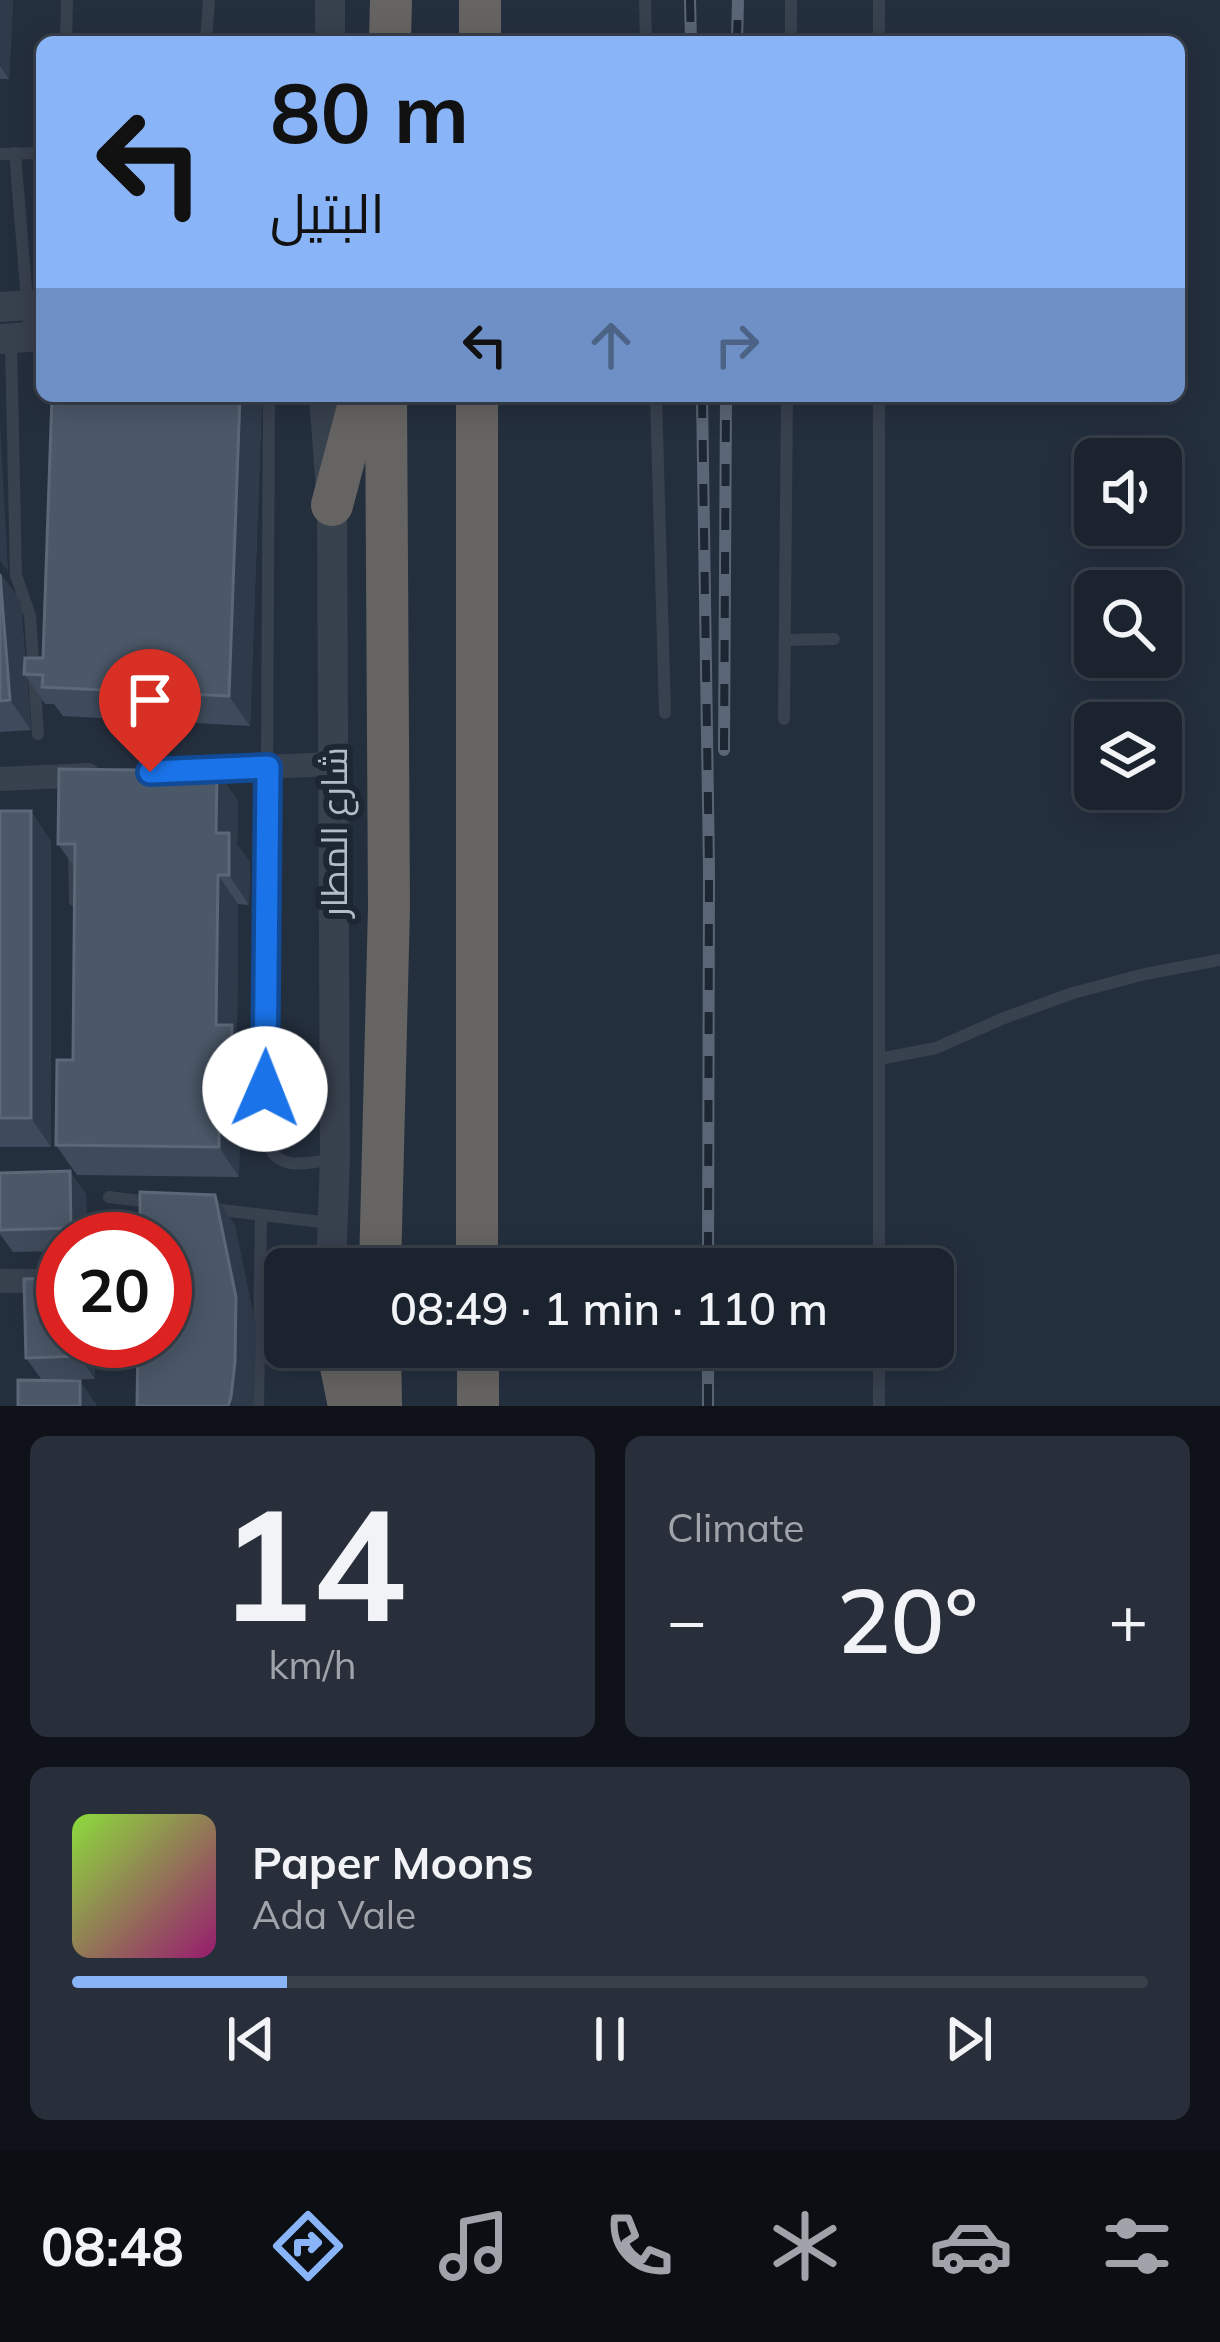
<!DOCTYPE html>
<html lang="en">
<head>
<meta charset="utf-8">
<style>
  :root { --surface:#1b232e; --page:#282f3a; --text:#f1f3f6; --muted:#a0a4aa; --line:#39404a; --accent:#8ab4f8 }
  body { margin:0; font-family:Mulish,Cairo,sans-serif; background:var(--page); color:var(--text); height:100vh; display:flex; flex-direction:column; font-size:45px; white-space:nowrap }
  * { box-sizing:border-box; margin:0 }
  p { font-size:39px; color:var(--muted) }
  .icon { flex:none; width:66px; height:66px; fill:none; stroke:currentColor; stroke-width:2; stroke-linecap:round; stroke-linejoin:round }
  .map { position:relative; height:1406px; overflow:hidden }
  .panel { display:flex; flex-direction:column; gap:30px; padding:30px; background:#0f1319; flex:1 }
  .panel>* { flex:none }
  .guide { position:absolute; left:36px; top:36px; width:1149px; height:366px; border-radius:18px; box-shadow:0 6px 30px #0003,0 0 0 3px var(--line); background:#8ab4f8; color:#111; overflow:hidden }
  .buttons { position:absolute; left:1074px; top:438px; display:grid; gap:24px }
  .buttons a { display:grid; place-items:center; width:108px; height:108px; border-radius:18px; background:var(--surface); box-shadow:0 6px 30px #0003,0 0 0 3px var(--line); font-size:60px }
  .speed { position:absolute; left:36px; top:1212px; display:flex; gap:24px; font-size:60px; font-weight:700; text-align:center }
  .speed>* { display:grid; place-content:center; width:156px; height:156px; border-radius:50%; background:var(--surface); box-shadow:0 6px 30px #0003,0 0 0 3px var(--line); line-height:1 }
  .speed .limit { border:18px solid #d22; background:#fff; color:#111 }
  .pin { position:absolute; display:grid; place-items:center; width:102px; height:102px; color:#fff; margin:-123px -51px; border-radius:50% 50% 50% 0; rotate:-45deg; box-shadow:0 0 12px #0007 }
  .pin .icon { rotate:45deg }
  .me { position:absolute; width:132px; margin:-66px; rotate:1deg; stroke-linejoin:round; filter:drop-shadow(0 0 9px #0008) }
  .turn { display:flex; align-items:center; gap:42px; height:252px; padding:0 36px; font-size:54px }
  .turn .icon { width:156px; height:156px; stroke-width:2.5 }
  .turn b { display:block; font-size:84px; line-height:102px }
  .lanes { display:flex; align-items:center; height:114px; padding:0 36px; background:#0003; justify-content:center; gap:60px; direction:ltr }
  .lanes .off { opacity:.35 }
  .big { font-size:90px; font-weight:600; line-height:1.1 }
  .panel .tile { flex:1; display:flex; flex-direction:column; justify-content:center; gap:18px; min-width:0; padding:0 42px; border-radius:18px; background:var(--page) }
  .panel .dial { align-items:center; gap:0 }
  .dial b { font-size:156px; line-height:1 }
  .song { display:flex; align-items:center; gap:36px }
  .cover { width:144px; height:144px; border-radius:18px; background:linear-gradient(135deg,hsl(90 70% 55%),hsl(320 70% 35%)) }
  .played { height:12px; border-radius:6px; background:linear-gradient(90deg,var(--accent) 20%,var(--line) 20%) }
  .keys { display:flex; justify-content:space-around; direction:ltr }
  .heat { display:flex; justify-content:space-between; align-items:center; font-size:66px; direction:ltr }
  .panel .tiles { flex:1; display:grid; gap:30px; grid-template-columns:1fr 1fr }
  .tile:last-child { grid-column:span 2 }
  .trip { position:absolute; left:264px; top:1248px; width:690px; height:120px; border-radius:18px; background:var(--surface); box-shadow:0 6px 30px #0003,0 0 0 3px var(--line); font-weight:600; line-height:120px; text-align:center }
  .menu { display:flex; height:192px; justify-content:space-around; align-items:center; background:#0b0e12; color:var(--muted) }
  .menu .icon { width:84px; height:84px }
  .menu .selected { color:var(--accent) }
  .menu b { font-size:54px; color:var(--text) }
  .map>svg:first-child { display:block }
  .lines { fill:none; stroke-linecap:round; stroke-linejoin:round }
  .service { stroke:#38414e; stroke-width:12 }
  .minor { stroke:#38414e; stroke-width:24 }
  .tertiary { stroke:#38414e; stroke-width:30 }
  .trunk { stroke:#656462; stroke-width:42 }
  .rail-casing { stroke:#5a6575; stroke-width:12 }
  .rail { stroke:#1d2633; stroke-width:8; stroke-dasharray:22; stroke-linecap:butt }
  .wall { fill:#3f4b5c }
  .shaded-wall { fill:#2f3b4b }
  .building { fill:#4b5868; stroke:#5c6777; stroke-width:3 }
  .route-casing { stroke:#114b97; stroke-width:30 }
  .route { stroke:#1a73e8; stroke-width:21 }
  .labels { text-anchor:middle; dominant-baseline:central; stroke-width:12; stroke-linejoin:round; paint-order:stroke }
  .street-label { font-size:36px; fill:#b4bcc9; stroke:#1d2633 }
</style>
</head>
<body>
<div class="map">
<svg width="1220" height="1406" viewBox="0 0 1220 1406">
  <rect width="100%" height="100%" fill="#242f3e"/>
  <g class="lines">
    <g class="service">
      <path d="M645 0 646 42"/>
      <path d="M66 42 67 0"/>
      <path d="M206 42 209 0"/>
      <path d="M791 42V0"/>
      <path d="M879 42V0"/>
      <path d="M15 153 30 337"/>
      <path d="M0 154 42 153"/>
      <path d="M11 342 16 575 30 616 38 734"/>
      <path d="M269 396 265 1135C274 1174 304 1163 334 1159"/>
      <path d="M656 396 665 713"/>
      <path d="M785 640 834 639"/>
      <path d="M784 719 787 396"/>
      <path d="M74 854 75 901"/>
      <path d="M879 1059 936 1048 1004 1018 1073 993 1145 974 1220 960"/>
      <path d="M109 1197 157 1203"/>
      <path d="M213 1209 330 1223"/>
      <path d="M879 1269V396"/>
      <path d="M258 1406 261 1215"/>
      <path d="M879 1406V1347"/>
    </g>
    <g class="minor">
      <path d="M152 772 332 764"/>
      <path d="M0 779 88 775"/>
      <path d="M0 1281H63"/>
    </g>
    <g class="tertiary">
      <path d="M330 42V0"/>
      <path d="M0 307 42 304"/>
      <path d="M0 339 42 336"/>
      <path d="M324 396 332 505 335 1159 331 1269"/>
    </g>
    <g class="trunk">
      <path d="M390 42 391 0"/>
      <path d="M480 42V0"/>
      <path d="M477 396V1269"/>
      <path d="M332 505 361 396"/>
      <path d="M380 1269 389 907 386 396"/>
      <path d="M337 1347 349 1406"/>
      <path d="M380 1347 381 1406"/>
      <path d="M478 1347V1406"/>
    </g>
    <defs>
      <g id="rail">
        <path d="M690 0 691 42"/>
        <path d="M737 42 738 0"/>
        <path d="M702 396 709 870 708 1269"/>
        <path d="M724 750 726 396"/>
        <path d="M708 1406V1347"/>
      </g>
    </defs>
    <use href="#rail" class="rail-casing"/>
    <use href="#rail" class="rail"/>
  </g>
  <g class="wall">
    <path d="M0 0H13L9 79H0Z"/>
    <path d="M52 396H262L250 726 63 716 54 704H45L27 678 31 730 0 732V573L21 602 25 658H43Z"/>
    <path d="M217 771 238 801 237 844 250 862 249 905 238 904 237 1032 252 1054V1099H240L239 1177 77 1175 56 1145 73 1060 75 868 58 844Z"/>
    <path d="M0 811 51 841V1147H0Z"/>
    <path d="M0 1173 86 1194 87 1239H63V1251L13 1252 0 1234Z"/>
    <path d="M94 1341 95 1379 42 1380 26 1358Z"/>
  </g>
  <g class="shaded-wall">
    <path d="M0 0H13L9 79 0 66Z"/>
    <path d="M240 396H262L250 726 229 696Z"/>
    <path d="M0 422 8 571 0 560Z"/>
    <path d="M0 573 21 602 26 674H24L27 678 31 730 10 700Z"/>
    <path d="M217 771 238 801 237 844 250 862 249 905 229 875 216 833Z"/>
    <path d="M31 811 51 841V1147L31 1118Z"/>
    <path d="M218 875 238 904 237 1032 252 1054V1099L231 1069 216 1025Z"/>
    <path d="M219 1069 240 1099 239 1177 219 1147Z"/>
    <path d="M70 1171 86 1194 87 1239H79L71 1228Z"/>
    <path d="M215 1195 235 1225 256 1326 254 1406H228Z"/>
    <path d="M78 1341H94L95 1379 79 1356Z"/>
    <path d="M80 1381 96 1404V1406H80Z"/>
  </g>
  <g class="building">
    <path d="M52 396H240L229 696 42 687 43 675 24 674 25 658H43Z"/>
    <path d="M0 574 10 700 0 701Z"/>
    <path d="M59 769 217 771 216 833H229V875H218L216 1025H232L231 1069H219V1147L56 1145 57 1060H73L75 844H58Z"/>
    <rect x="0" y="811" width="31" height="307"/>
    <path d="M70 1171 71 1228 0 1230V1173Z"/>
    <path d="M140 1192 215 1195 236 1297 235 1362 231 1397 228 1406H137L138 1341H165V1239H140Z"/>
    <path d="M63 1278V1341H78L79 1356 26 1358 24 1279Z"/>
    <path d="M18 1380 80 1381V1406H18Z"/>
  </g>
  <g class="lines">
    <defs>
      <path id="route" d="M150 772 268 767 265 1089"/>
    </defs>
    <use href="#route" class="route-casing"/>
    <use href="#route" class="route"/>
  </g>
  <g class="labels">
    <g class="street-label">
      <text transform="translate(333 832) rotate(-90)">شارع المطار</text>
    </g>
  </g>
</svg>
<div class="buttons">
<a><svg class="icon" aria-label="sound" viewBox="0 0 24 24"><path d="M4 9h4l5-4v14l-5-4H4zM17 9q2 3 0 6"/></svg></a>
<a><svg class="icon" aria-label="search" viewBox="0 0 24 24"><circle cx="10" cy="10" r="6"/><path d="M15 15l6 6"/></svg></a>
<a><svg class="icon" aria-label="layers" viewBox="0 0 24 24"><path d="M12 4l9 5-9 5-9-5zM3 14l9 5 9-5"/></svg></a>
</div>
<div class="speed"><div class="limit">20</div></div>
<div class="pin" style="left:150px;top:772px;background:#d93025"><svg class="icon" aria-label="arrive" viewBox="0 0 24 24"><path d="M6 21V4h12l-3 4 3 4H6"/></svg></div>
<svg class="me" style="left:265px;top:1089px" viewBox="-20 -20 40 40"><circle r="19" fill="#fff"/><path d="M0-13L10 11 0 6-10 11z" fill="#1a73e8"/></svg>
<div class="trip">08:49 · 1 min · 110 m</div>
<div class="guide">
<div class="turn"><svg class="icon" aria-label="left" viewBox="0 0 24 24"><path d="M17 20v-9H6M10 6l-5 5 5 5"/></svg><div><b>80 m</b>البتيل</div></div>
<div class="lanes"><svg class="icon" aria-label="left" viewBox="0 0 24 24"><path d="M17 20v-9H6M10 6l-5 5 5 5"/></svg><svg class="icon off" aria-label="ahead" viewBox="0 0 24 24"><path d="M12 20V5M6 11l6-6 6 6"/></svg><svg class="icon off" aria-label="right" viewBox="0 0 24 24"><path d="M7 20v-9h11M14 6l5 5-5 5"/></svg></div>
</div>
</div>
<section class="panel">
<div class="tiles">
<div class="tile dial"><b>14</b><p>km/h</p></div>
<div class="tile"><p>Climate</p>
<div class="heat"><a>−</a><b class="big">20°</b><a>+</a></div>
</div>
<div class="tile">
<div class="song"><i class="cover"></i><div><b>Paper Moons</b><p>Ada Vale</p></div></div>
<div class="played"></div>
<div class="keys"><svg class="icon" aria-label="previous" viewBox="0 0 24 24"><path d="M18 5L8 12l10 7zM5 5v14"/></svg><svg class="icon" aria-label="pause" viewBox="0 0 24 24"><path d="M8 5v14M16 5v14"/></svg><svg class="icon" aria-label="next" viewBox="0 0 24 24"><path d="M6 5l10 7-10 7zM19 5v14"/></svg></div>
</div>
</div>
</section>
<nav class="menu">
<b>08:48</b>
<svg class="icon selected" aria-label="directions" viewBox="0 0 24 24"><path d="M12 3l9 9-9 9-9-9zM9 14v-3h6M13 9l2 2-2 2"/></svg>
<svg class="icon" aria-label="music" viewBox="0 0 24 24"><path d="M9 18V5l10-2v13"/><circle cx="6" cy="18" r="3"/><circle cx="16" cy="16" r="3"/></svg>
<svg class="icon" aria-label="phone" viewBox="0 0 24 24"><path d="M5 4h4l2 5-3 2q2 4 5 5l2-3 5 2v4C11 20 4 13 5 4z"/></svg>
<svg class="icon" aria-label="climate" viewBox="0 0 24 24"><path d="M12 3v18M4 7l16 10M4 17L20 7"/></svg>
<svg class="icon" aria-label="car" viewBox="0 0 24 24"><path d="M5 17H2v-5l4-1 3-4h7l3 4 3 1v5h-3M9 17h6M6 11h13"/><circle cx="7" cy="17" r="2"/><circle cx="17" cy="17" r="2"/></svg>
<svg class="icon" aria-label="filters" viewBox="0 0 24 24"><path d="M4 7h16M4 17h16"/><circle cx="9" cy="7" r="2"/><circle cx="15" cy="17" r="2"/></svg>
</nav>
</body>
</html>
